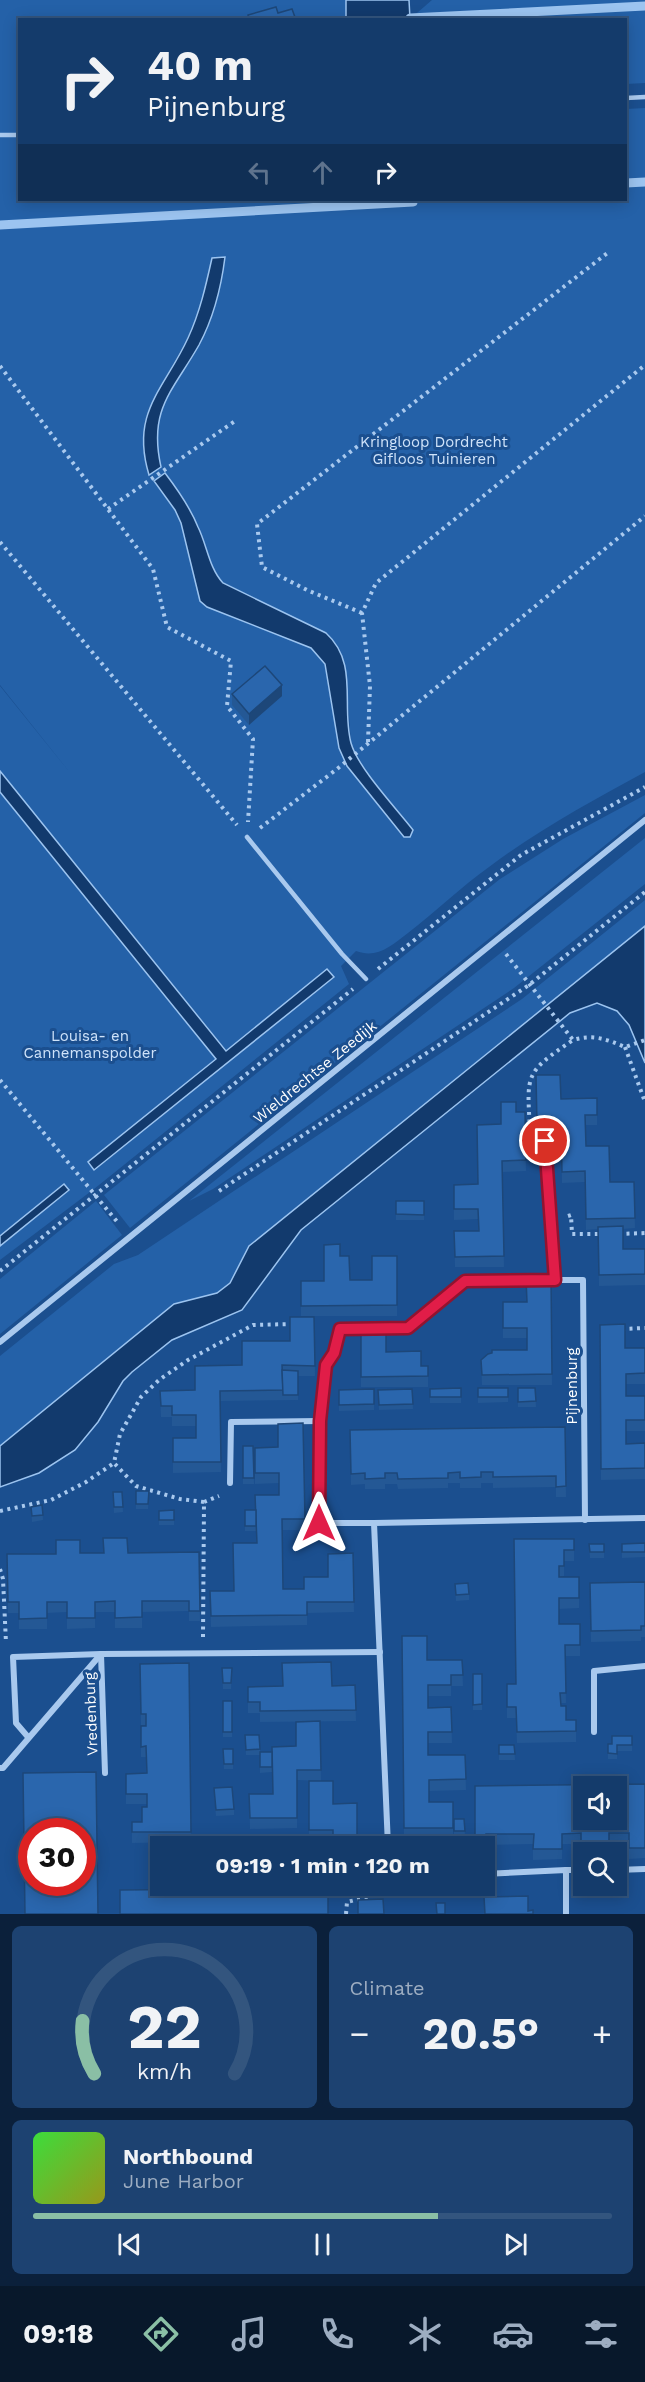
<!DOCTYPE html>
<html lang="en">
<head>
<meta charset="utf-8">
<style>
  :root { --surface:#143b6b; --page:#1d4271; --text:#f1f3f6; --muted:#9dadc1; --line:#33557e; --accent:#8abfa5 }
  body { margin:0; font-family:"Work Sans",sans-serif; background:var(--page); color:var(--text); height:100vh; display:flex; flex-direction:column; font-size:22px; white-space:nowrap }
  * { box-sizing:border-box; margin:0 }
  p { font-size:20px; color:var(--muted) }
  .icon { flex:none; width:33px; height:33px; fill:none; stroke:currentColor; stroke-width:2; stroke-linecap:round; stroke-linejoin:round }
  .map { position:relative; height:1914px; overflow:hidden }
  .drawer { display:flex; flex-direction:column; gap:12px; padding:12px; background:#0b203b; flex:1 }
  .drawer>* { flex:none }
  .hud { position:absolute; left:18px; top:18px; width:609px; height:183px; border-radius:0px; box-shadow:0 3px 15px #0003,0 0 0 2px var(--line); background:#143b6b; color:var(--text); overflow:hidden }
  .fabs { position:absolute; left:573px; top:1776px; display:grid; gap:12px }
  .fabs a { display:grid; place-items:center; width:54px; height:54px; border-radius:0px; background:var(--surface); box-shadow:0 3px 15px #0003,0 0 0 2px var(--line); font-size:30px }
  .speed { position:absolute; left:18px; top:1818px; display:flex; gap:12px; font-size:30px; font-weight:700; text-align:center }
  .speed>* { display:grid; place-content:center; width:78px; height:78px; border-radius:50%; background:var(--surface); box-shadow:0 3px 15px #0003,0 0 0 2px var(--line); line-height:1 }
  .speed .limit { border:9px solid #d22; background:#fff; color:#111 }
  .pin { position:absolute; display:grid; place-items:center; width:51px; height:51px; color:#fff; margin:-26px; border:3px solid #fff; border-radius:50%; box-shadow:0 2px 6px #0007 }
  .me { position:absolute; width:66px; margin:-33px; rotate:0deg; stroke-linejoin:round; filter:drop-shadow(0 0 4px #0008) }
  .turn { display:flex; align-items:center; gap:21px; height:126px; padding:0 30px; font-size:27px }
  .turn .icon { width:78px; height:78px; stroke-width:2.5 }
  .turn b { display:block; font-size:42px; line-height:51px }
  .lanes { display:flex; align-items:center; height:57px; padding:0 30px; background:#0003; justify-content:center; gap:30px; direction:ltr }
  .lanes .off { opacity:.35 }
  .big { font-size:45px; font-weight:700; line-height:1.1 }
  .drawer .tile { flex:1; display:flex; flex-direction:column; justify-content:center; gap:9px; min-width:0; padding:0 21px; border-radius:9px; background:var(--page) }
  .drawer .dial { align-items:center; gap:0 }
  .dial svg { height:156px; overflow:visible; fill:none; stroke:var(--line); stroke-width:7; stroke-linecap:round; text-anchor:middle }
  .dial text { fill:var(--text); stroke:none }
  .song { display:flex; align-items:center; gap:18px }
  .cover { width:72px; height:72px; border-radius:9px; background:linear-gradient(135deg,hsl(120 70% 55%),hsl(60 70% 35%)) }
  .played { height:6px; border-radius:3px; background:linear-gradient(90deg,var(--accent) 70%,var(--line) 70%) }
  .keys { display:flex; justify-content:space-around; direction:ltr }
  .heat { display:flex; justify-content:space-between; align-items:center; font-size:33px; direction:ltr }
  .drawer .tiles { flex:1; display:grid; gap:12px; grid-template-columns:1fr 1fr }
  .tile:last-child { grid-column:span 2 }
  .trip { position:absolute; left:150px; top:1836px; width:345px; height:60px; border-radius:0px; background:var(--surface); box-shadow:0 3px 15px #0003,0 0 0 2px var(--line); font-weight:700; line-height:60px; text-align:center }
  .tabs { display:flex; height:96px; justify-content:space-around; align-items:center; background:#08182b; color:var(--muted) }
  .tabs .icon { width:42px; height:42px }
  .tabs .selected { color:var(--accent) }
  .tabs b { font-size:27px; color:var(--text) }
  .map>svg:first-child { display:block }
  .green { fill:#2461a8; fill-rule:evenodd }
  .water { fill:#123a6d; stroke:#9cc4f0; stroke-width:1.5 }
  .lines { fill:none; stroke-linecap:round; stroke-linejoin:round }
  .stream { stroke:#9cc4f0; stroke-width:9 }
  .path { stroke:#a9c9ee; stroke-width:4; stroke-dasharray:3 4.5; stroke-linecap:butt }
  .service { stroke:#a9c9ee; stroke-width:4.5 }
  .minor { stroke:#a9c9ee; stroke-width:6 }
  .wall { fill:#245895 }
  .shaded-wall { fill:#1d4779 }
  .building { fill:#2a66ad; stroke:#1d4779; stroke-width:1.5; fill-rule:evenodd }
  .route-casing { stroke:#92132f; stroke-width:15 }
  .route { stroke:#e11d48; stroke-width:10 }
  .labels { text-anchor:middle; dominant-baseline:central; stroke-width:6; stroke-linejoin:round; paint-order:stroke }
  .park-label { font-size:15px; fill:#cfe3fa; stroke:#1b4f8f }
  .street-label { font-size:15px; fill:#fff; stroke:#1b4f8f }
</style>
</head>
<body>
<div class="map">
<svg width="645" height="1914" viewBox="0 0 645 1914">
  <rect width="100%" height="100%" fill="#1b4f8f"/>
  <g class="green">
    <path d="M0 0H346V19L20 20V200H626V109L645 108V772C592 801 538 830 489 867 461 887 435 912 408 933 391 946 377 959 356 951L341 966 349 984 94 1189 0 1260V1246L69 1190 64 1184 0 1236V789L216 1059 89 1162 95 1170 333 977 327 970 227 1051 0 771V686L71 774 0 685ZM212 258 199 344 166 396 159 417 156 437 157 452 145 460 144 424 149 408 187 339 201 306ZM165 474C177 491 190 508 198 527 207 546 210 568 223 583L326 633 345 663 351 743 362 764 339 748 325 664 311 648 207 607 200 601 181 523 175 510 154 481Z"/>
    <path d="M432 0H645V83L626 84V20L410 19Z"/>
    <path d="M645 795V813L130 1228 104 1195 500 879 563 839Z"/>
    <path d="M645 838V884L514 988 213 1189 189 1201Z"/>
    <path d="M645 900V926L249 1246 230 1283 217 1293 174 1304 0 1446V1356L114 1264 138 1255 522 999Z"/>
    <path d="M96 1201 122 1235 0 1334V1279Z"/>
  </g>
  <g class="water">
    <path d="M346 0H409L410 19H346Z"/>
    <path d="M225 257C221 289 214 317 199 345 173 391 148 409 161 467L149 475C130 412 164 390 188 338 200 312 206 285 212 258Z"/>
    <path d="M165 473C178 490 190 507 198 527 207 545 209 568 223 583L326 633C359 663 341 705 351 743 358 768 396 808 413 830L410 837H404L347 766 339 748 325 664 311 648 207 607 200 601 181 523 175 510 154 481Z"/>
    <path d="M0 771 226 1051 327 969 334 977 94 1170 88 1162 216 1059 0 792Z"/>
    <path d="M645 926V1063L629 1025 617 1011 597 1003 570 1013 301 1230 242 1310 172 1340 132 1372 123 1381 98 1422 75 1450 39 1473 0 1487V1446L174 1304 217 1293 230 1283 249 1246Z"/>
    <path d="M64 1184 69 1190 0 1246V1236Z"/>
  </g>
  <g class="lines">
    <g class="stream">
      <path d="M410 18 645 6"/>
      <path d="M626 183 645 182"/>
      <path d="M0 225 413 202V200"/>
    </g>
    <g class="path">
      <path d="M0 366 153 569 167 627 231 661 227 706 253 739 248 822"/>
      <path d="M108 509 235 421"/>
      <path d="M0 542 237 825"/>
      <path d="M362 613 307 590 262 567 257 524 610 251"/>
      <path d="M368 742 370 686 362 613 376 583 645 365"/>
      <path d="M260 828 337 769 645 516"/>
      <path d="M506 954 573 1040C593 1034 606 1039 625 1047L645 1040"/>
      <path d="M378 969 521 855 645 787"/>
      <path d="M625 1047 645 1102"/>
      <path d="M0 1080 119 1224"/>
      <path d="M530 1130C527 1074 524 1073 573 1040"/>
      <path d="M219 1191 529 985 645 892"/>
      <path d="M568 1216 571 1215 572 1234H602"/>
      <path d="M619 1234 645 1233"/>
      <path d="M0 1271 353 989"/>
      <path d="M622 1329 645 1328"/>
      <path d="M204 1502 180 1499 136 1486 114 1463 120 1434 141 1397 159 1380 188 1360 253 1325 292 1324"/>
      <path d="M0 1511 51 1500 86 1482 114 1463"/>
      <path d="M0 1569 3 1579 6 1643"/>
      <path d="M203 1637 204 1502 219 1496"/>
      <path d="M346 1914 347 1902 380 1894 384 1886"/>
    </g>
    <g class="service">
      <path d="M626 98 645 97"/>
      <path d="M0 135H20"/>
      <path d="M247 837 342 954 366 979"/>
    </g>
    <g class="minor">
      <path d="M545 1141 555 1280"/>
      <path d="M545 1280H583L585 1520"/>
      <path d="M0 1342 645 820"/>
      <path d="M230 1483 231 1422 320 1421"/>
      <path d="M374 1523H319L320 1421 326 1365 334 1353 340 1329 408 1327 465 1281 534 1280"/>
      <path d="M594 1732V1671L645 1666"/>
      <path d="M28 1737 16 1723 13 1657 101 1654 105 1773"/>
      <path d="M0 1768H3L101 1654 380 1652"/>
      <path d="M388 1846 374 1523 645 1518"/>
      <path d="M566 1870H584"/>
      <path d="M616 1870 645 1869"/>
      <path d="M484 1874 566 1870V1914"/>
    </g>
  </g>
  <g class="wall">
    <path d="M232 694 282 696 249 725 232 705Z"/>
    <path d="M536 1075 561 1099 597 1098V1125H585L586 1146 610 1182H634L635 1228 623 1229V1249H645V1285L599 1286 598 1229 586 1230 585 1182 562 1183 561 1134 537 1135Z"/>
    <path d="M516 1112H525L526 1171 502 1172 504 1267H455L454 1231H478V1219L454 1220V1185L478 1184 501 1124Z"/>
    <rect x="396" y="1201" width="28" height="19"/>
    <path d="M340 1256 350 1280H372L397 1256V1316H301V1281H324Z"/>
    <path d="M551 1278 552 1385H482L481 1360 527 1350V1338H503V1302H527Z"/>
    <path d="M314 1317 315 1376H298V1400L220 1401 221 1472 173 1473V1438H196V1426H172V1417H161L160 1391 195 1390 290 1341Z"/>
    <path d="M600 1325 625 1348H645V1384H626V1396H645V1431H626V1444L645 1443V1479L601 1480Z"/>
    <path d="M361 1329 386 1352 421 1366H428V1387H361Z"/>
    <path d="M461 1388V1403H430V1389Z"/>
    <path d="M478 1388H508V1402L478 1403Z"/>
    <path d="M518 1388H535L536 1407H518Z"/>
    <path d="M374 1389V1410L339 1411V1390Z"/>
    <path d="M412 1389 413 1409 379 1410 378 1390Z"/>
    <path d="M303 1423 305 1530H282L283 1589H304L328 1577 353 1553 354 1612 307 1613V1625L211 1627 210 1591H234L256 1543V1531H245V1510H255L279 1495V1483L255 1484V1448L278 1447Z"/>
    <path d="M565 1427 566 1497H556V1487L493 1488V1483H481V1488H460V1483H448V1488L398 1489 397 1484H385V1489H365V1484L351 1485 350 1430Z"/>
    <path d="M243 1446H253L254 1484H243Z"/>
    <path d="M136 1491H149L148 1509H136Z"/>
    <path d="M113 1492H122L123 1512 114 1513Z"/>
    <path d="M42 1505 43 1520 32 1522 31 1507Z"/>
    <path d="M174 1510V1525H159V1511Z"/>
    <path d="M514 1539 574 1550V1561H564V1576L559 1577H579V1608L559 1609V1624L580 1645V1656H565L566 1703H560L566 1720H576V1742L517 1743 516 1718H507V1684H516Z"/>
    <path d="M645 1543V1557L622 1558V1544Z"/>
    <path d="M589 1544H604V1558H590Z"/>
    <path d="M199 1552 200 1621H189V1611L142 1612V1628H115V1612H95V1628L67 1629V1612L47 1613V1629H19V1613H8L7 1554Z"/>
    <path d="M645 1582V1637H641V1641L591 1642 590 1583Z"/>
    <path d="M455 1584 469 1594V1600L456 1601Z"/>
    <path d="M402 1636 427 1660H462L463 1686H451V1696H428V1708L451 1707 452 1743H428V1755H465L466 1790 429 1791V1802H453V1838H404Z"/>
    <path d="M189 1663 191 1842 132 1843V1822H142L147 1807V1804H126V1774L146 1773V1757H141V1726H146V1725H141L140 1664Z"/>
    <path d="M222 1668H232L231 1689H223Z"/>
    <rect x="473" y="1674" width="9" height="36"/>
    <path d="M355 1685 356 1721 260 1722V1713H248V1687Z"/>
    <path d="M223 1701 232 1732V1737H223Z"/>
    <path d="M320 1721 321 1781 297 1780V1828L250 1829 249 1794H273L272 1772 260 1773V1752H272L296 1746Z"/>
    <path d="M245 1735 260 1749V1755H246Z"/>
    <path d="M632 1736V1751H617V1759H608V1753L612 1744Z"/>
    <path d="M499 1745H514L515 1760H499Z"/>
    <path d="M223 1749H233V1769H224Z"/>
    <path d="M309 1781 333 1804V1840L309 1841Z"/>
    <path d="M645 1784V1858L629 1859V1843H609V1852H584V1859H581V1844H562V1859L533 1860V1844L486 1845V1854H484V1846H475V1786Z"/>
    <path d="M214 1793 234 1809V1815L216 1816Z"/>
    <path d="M454 1819H464L465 1836H454Z"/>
    <path d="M310 1886H358V1887L310 1888Z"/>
  </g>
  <path class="shaded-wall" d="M282 685V696L249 725V714Z"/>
  <g class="building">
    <path d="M276 7 278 13 292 9 296 20H249L248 15Z"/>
    <path d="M265 666 282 685 249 714 232 694Z"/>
    <path d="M536 1075H560L561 1099 597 1098V1115H585L586 1146H609L610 1182H634L635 1218 586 1219 585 1171 562 1172 561 1124H537Z"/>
    <path d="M501 1102H516V1112H525L526 1160 502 1161 504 1256 455 1257 454 1231H479L478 1209H454V1185L478 1184 477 1125 501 1124Z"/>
    <path d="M396 1201H424V1215L396 1214Z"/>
    <path d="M623 1226V1249H645V1274L599 1275 598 1227Z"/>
    <path d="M340 1244V1256H349L350 1280H372V1256H397V1305L301 1306V1281H324V1245Z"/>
    <path d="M526 1278H551L552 1374 482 1375 481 1360 488 1354 492 1353V1350H527V1328H503V1302H527Z"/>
    <path d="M290 1317H314L315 1366 282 1365 283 1390 220 1391 221 1462H173V1438H196V1415H172V1406H161L160 1391 195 1390V1366L242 1365V1341H290Z"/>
    <path d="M625 1324V1348H645V1373L626 1374V1396H645V1420H626V1444L645 1443V1468L601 1469 600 1325Z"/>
    <path d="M386 1328V1352L421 1351V1366H428V1376L361 1377V1329Z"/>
    <path d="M282 1370 298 1371V1395H283Z"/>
    <path d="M461 1388V1397H430V1389Z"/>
    <rect x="478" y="1388" width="30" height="9"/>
    <path d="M518 1388H535L536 1401 518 1402Z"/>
    <path d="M374 1389V1404L339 1405V1390Z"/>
    <path d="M412 1389 413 1404 379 1405 378 1390Z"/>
    <path d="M303 1423 305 1519H282L283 1589H304V1577H328V1554L353 1553 354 1602H307V1615L211 1616 210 1591H234L233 1543H257L255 1495H279V1473H255V1448L278 1447V1424Z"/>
    <path d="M565 1427 566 1486 556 1487V1476L493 1477V1472H481V1477L460 1478V1472L448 1473V1478L398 1479 397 1473H385V1478L365 1479V1473L351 1474 350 1430Z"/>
    <path d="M243 1446H253L254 1478H243Z"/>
    <path d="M136 1491H149L148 1504H136Z"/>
    <path d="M113 1492H122L123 1507H114Z"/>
    <path d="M42 1505 43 1515 32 1516 31 1507Z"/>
    <path d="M174 1510V1520H159V1511Z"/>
    <rect x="245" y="1510" width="11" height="16"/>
    <path d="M103 1538H127L128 1553 199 1552 200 1611H189V1601H142V1617L115 1618V1601L95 1602V1618H67V1602H47V1618L19 1619V1602H8L7 1554H56V1540H80V1553H104Z"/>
    <path d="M514 1539H574V1550H564V1566H559V1577H579V1598H559V1624H580V1645H565L566 1693H560L561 1706H566V1720H576V1731L517 1732 516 1707H507V1684H516Z"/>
    <path d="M645 1543V1552H622V1544Z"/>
    <path d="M589 1544H604V1552H590Z"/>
    <path d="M645 1582V1626H641V1630L591 1631 590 1583Z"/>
    <path d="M468 1583 469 1594 456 1595 455 1584Z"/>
    <path d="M402 1636H427V1660H462L463 1675H451V1685H428V1708L451 1707 452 1732H428V1755H465L466 1779 429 1780V1802H453V1828H404Z"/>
    <path d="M331 1662 332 1686 355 1685 356 1710 260 1711V1702H248V1687L283 1686 282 1663Z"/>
    <path d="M189 1663 191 1832H132V1822H142V1807H147V1794H126V1774L147 1773 146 1746 141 1747V1726H146V1714H141L140 1664Z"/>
    <path d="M222 1668H232L231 1683H223Z"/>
    <path d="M473 1674H482V1704L473 1705Z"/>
    <rect x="223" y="1701" width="9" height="31"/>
    <path d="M320 1721 321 1770H297V1818H250L249 1794H273L272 1747 296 1746V1722Z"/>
    <path d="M245 1735H259L260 1749 246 1750Z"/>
    <path d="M612 1736H632V1745H617V1754L608 1753V1744H612Z"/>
    <path d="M499 1745H514L515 1754H499Z"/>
    <path d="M223 1749H233V1764H224Z"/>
    <rect x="260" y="1752" width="12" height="15"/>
    <path d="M96 1772 98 1914H25L23 1773ZM32 1832H82V1882H32Z"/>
    <path d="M309 1781H333V1804L357 1803V1846H333V1830H309Z"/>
    <path d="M645 1784V1848H629V1833H609V1848H581V1833L562 1834V1849H533L534 1834H486V1843L475 1844V1786ZM584 1786H616V1820H584Z"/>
    <path d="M232 1787 234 1809 216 1810 214 1788Z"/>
    <path d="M454 1819H464L465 1831H454Z"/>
    <path d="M296 1842 297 1846H285V1843Z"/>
    <path d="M328 1888V1914H120V1890Z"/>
    <path d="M528 1896V1911L533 1910V1914H485L484 1897Z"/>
    <path d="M383 1899 384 1914H358V1900Z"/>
    <path d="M436 1903H445V1914H437Z"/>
  </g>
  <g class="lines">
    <defs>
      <path id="route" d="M319 1523 320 1421 326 1365 334 1353 340 1329 408 1328 465 1281 555 1280 545 1141"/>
    </defs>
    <use href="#route" class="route-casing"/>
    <use href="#route" class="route"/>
  </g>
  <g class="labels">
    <g class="park-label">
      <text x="434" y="442">Kringloop Dordrecht<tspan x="434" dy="17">Gifloos Tuinieren</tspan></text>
      <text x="90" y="1036">Louisa- en<tspan x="90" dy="17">Cannemanspolder</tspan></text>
    </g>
    <g class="street-label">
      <text transform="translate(315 1072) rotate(-39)">Wieldrechtse Zeedijk</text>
      <text transform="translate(572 1386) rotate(-90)">Pijnenburg</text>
      <text transform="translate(91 1714) rotate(-92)">Vredenburg</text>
    </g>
  </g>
</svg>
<div class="fabs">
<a><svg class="icon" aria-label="sound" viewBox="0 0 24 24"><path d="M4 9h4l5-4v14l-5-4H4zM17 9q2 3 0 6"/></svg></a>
<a><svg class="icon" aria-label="search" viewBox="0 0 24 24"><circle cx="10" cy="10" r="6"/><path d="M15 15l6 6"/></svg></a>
</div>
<div class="speed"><div class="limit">30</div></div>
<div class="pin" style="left:545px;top:1141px;background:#d93025"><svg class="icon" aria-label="arrive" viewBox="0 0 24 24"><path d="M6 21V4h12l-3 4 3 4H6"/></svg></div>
<svg class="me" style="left:319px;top:1523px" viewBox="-20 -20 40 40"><path d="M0-17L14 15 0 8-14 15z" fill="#e11d48" stroke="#fff" stroke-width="4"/></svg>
<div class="trip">09:19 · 1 min · 120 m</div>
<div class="hud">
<div class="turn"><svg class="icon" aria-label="right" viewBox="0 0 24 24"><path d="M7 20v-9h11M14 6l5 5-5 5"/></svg><div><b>40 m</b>Pijnenburg</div></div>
<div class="lanes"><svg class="icon off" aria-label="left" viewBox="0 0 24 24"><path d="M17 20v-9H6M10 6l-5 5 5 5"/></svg><svg class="icon off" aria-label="ahead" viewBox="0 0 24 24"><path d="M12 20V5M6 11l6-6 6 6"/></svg><svg class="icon" aria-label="right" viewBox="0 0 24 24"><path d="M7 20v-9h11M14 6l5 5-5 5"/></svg></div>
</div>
</div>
<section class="drawer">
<div class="tiles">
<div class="tile dial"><svg viewBox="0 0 100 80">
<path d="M14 69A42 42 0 1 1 86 69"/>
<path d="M14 69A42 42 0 0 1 8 42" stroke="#8abfa5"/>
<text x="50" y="56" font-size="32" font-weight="700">22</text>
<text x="50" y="72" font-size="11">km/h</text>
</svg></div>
<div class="tile"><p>Climate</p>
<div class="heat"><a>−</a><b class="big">20.5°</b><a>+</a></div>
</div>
<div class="tile">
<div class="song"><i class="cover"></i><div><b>Northbound</b><p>June Harbor</p></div></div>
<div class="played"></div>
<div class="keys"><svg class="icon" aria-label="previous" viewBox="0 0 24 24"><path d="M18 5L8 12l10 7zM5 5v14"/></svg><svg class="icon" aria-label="pause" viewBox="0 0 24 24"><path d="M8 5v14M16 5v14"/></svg><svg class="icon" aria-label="next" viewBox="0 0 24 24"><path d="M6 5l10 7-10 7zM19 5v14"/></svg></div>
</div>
</div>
</section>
<nav class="tabs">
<b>09:18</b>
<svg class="icon selected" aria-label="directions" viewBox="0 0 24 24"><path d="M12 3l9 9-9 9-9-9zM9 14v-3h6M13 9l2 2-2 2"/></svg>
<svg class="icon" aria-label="music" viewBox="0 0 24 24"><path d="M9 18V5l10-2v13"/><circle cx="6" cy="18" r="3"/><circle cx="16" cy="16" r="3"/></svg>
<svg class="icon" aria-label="phone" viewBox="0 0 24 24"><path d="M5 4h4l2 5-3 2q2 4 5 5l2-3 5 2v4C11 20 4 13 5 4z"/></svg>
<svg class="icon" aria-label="climate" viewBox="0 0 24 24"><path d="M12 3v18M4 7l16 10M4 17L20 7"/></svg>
<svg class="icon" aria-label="car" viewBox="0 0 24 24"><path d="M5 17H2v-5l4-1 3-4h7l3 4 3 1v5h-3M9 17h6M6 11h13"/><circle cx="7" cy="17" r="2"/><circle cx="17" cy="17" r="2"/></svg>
<svg class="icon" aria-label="filters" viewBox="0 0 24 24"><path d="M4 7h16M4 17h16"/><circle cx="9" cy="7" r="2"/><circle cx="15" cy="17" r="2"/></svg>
</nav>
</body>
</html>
